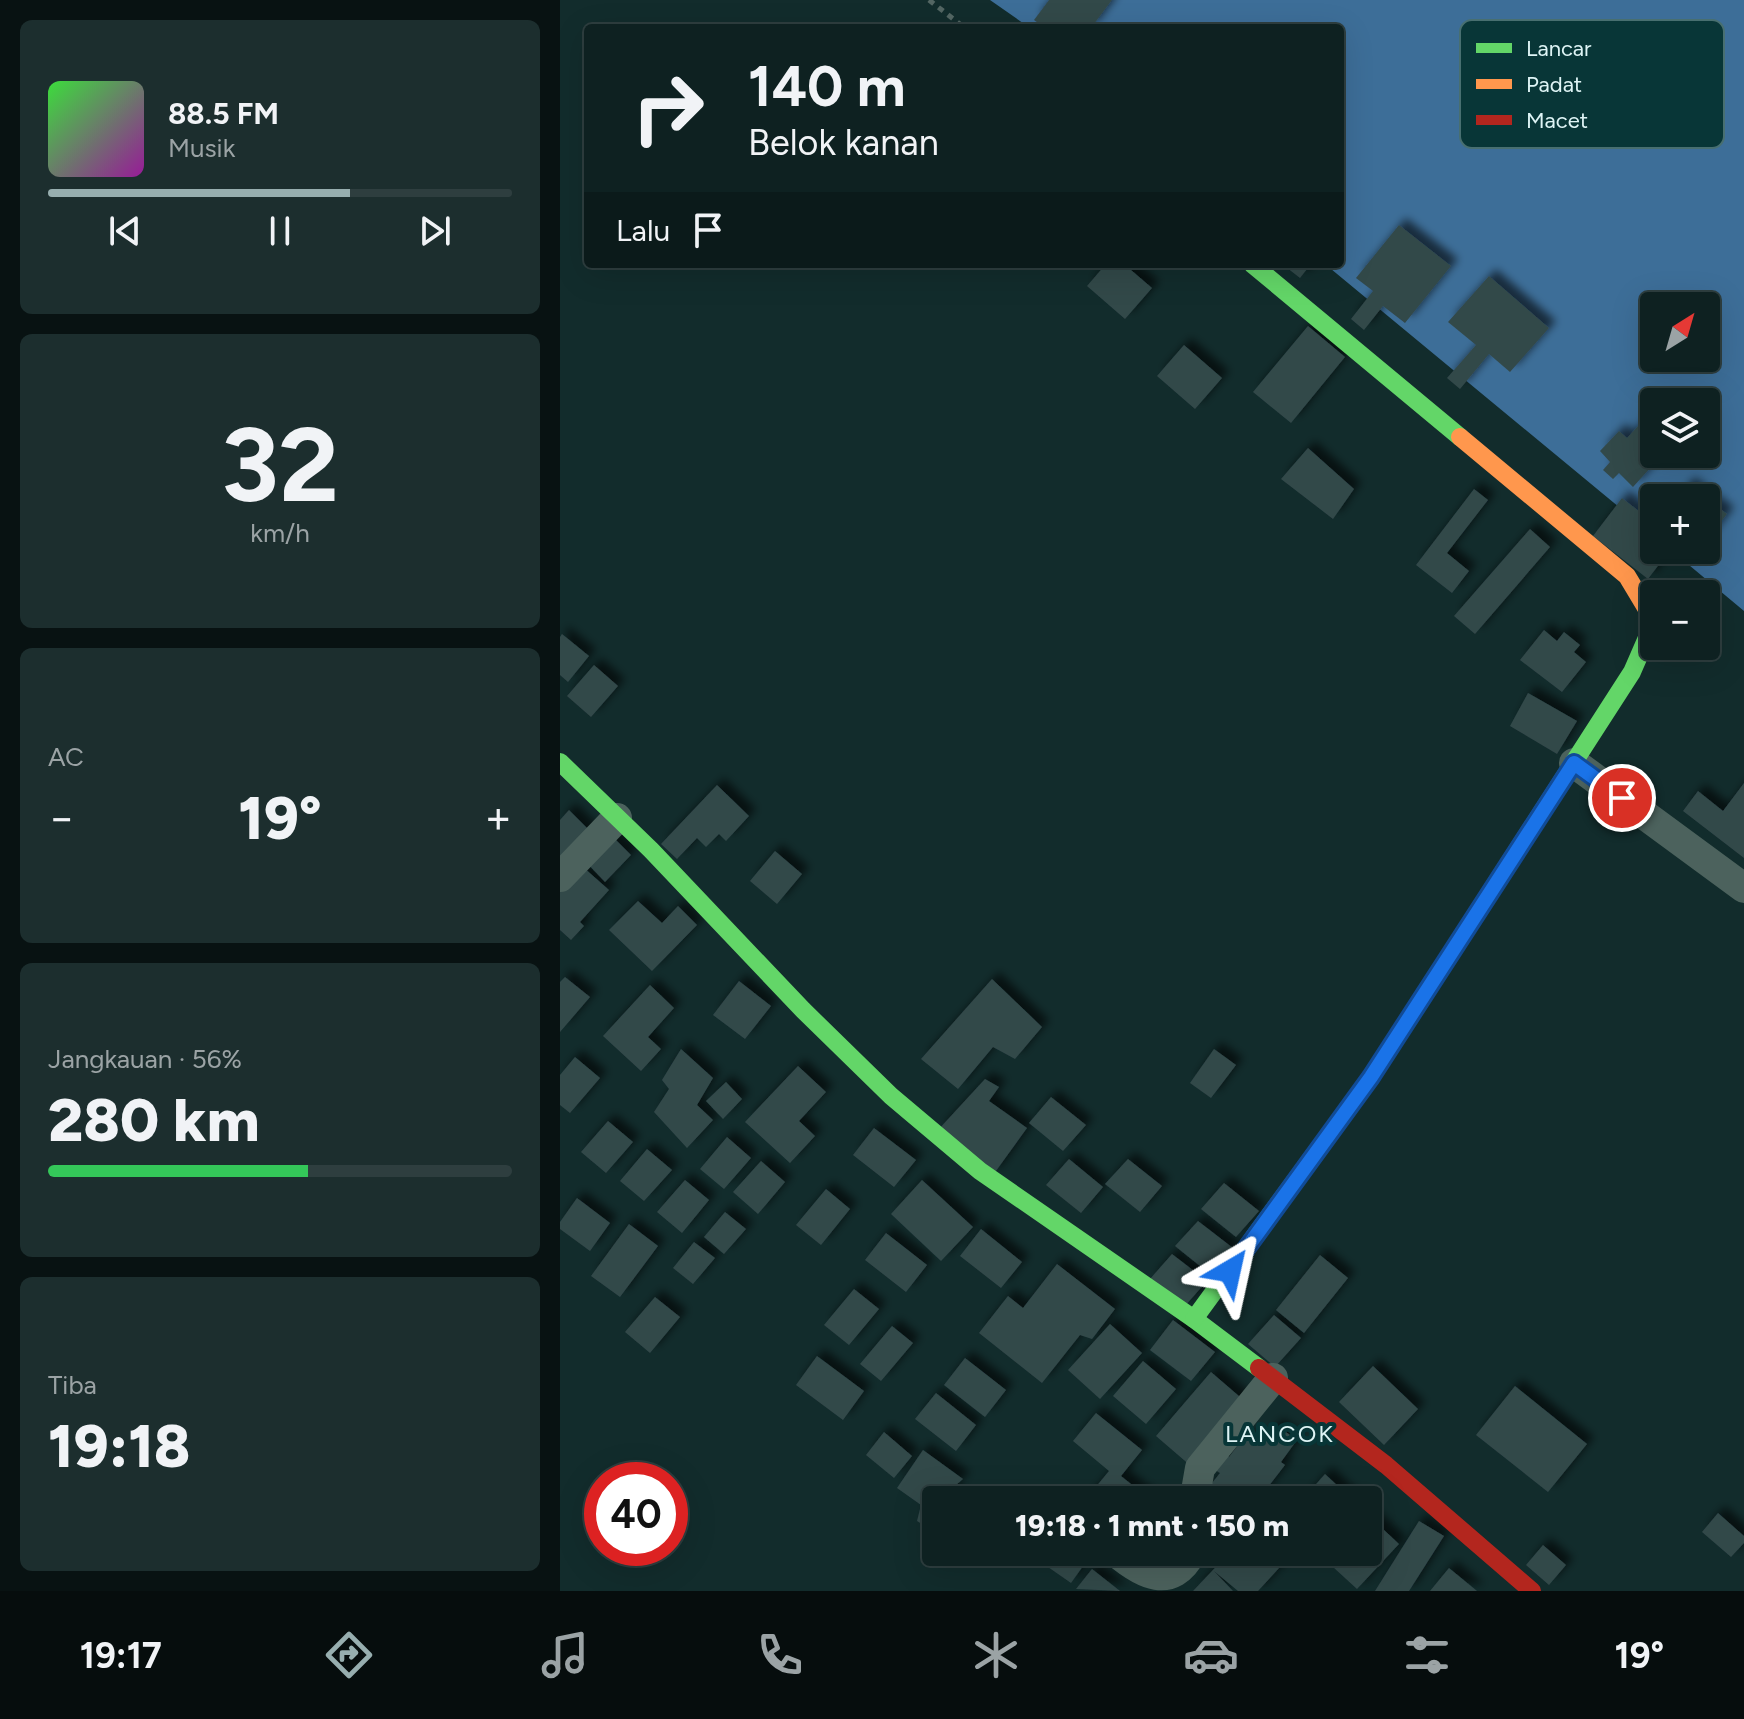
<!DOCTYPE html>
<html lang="id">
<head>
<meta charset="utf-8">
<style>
  :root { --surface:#0e2121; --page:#1c2e2e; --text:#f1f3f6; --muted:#9ba3a5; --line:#2e3e3f; --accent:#97aeaf }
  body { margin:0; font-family:Figtree,sans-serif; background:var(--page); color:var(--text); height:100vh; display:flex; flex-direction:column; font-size:30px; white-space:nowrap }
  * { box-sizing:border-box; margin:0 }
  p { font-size:26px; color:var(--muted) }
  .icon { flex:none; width:44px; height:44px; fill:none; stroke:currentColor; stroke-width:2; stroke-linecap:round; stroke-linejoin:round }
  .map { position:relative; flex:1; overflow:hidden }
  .details { display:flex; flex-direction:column; gap:20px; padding:20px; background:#081212; width:560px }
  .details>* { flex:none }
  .guide { position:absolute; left:24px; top:24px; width:760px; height:244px; border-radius:8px; box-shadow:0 8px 32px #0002,0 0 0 2px var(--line); background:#0e2121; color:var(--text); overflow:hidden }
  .needle { width:52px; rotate:37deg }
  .tools { position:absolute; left:1080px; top:292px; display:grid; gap:16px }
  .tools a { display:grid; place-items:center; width:80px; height:80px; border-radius:8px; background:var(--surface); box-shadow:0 8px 32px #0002,0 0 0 2px var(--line); font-size:40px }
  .speed { position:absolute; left:24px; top:1462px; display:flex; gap:16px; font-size:40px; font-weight:700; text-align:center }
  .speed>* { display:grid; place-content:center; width:104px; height:104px; border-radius:50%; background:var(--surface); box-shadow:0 8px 32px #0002,0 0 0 2px var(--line); line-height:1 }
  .speed .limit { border:12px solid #d22; background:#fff; color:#111 }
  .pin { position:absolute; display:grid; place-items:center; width:68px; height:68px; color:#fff; margin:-34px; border:4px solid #fff; border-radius:50%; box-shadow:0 2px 8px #0007 }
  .me { position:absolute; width:88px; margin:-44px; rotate:36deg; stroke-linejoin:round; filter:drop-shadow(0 0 6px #0008) }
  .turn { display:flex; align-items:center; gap:28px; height:168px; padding:0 32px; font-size:36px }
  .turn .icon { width:104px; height:104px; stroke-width:2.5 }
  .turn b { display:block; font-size:56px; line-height:68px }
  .then { display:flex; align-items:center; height:76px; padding:0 32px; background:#0003; gap:16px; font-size:30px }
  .big { font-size:60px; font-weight:800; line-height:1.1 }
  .details .widget { flex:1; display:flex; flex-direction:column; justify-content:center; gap:12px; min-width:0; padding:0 28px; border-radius:12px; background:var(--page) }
  .details .dial { align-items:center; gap:0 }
  .dial b { font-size:104px; line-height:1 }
  .song { display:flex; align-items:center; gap:24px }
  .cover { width:96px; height:96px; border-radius:12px; background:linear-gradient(135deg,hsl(120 70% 55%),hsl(300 70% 35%)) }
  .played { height:8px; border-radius:4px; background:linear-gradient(90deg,var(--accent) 65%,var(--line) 65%) }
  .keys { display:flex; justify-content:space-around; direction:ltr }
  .heat { display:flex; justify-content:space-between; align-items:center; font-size:44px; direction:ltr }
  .charge { height:12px; border-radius:6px; background:linear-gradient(90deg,#34c759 56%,var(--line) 0) }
  .trip { position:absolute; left:362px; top:1486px; width:460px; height:80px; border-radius:8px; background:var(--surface); box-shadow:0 8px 32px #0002,0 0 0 2px var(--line); font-weight:800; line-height:80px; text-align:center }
  .dock { display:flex; height:128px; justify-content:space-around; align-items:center; background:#060d0d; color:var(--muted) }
  .dock .icon { width:56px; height:56px }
  .dock .active { color:var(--accent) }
  .dock b { font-size:36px; color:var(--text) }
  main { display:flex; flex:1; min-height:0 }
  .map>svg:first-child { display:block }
  .water { fill:#3d6e98; fill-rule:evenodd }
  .building { fill:#33484a; filter:url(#shadow) }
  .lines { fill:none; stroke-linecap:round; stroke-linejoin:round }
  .path { stroke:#536663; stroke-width:5; stroke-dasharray:6 6; stroke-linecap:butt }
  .street { stroke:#4c625d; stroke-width:30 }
  .fast { stroke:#63d668; stroke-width:18 }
  .slow { stroke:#ff974d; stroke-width:18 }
  .jam { stroke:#b3261e; stroke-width:18 }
  .route-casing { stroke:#114b97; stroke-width:20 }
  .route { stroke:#1a73e8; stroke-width:14 }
  .labels { text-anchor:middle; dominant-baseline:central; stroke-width:8; stroke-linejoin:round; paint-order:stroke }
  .quarter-label { font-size:24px; letter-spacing:2px; fill:#def4f5; stroke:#083637 }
  .key { fill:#083637; stroke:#486f70; stroke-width:2 }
  .key-label { font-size:22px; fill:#def4f5 }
</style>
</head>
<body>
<main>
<section class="details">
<div class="widget">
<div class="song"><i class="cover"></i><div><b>88.5 FM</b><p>Musik</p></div></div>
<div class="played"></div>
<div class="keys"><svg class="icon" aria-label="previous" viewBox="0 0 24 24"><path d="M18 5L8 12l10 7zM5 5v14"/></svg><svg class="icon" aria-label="pause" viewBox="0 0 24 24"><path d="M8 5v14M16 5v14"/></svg><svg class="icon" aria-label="next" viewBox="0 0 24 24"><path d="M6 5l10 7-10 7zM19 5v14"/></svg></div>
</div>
<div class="widget dial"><b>32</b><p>km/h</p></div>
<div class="widget"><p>AC</p>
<div class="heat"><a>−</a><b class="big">19°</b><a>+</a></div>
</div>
<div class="widget"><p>Jangkauan · 56%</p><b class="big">280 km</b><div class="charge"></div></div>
<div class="widget"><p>Tiba</p><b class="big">19:18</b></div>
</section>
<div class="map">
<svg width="1184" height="1591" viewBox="0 0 1184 1591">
  <defs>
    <filter id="shadow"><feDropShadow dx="7" dy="-7" stdDeviation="4" flood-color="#0009"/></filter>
  </defs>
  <rect width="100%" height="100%" fill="#122c2c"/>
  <path class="water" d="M430 0H1184V611L1111 550H1146V498H1094V536L765 264H780V28H470ZM1094 306H1146V358H1094ZM1094 402H1146V454H1094Z"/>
  <g class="building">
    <path d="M489 0H552L531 28H485L474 20Z"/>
    <path d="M839 225 891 266 845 323 823 306 804 330 791 319 813 291 796 278Z"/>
    <path d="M546 264H564L592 288 565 319 527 286Z"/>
    <path d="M722 264H751L740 278Z"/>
    <path d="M929 276 989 328 950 372 929 354 900 389 887 378 916 345 888 322Z"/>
    <path d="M748 326 785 357 731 423 693 392Z"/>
    <path d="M624 345 662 378 635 409 597 376Z"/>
    <path d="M1078 426 1093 441 1081 454 1093 465 1073 487 1059 473 1053 479 1043 470 1050 462 1040 451 1059 431 1067 438Z"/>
    <path d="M748 448 794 489 773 519 721 479Z"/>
    <path d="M1128 484 1167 514 1146 541V498H1117Z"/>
    <path d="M914 489 928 500 887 553 909 571 892 593 856 565Z"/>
    <path d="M1062 498 1094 523V550H1139L1128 564 1110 550 1088 579 1033 536Z"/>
    <path d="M970 529 990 547 915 634 894 616Z"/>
    <path d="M984 630 997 641 1004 632 1020 645 1014 652 1026 662 1002 692 960 660Z"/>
    <path d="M2 634 29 656 8 682 0 675V637Z"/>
    <path d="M34 665 58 686 31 717 7 696Z"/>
    <path d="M968 693 1017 721 997 754 950 726Z"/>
    <path d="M1184 783V858L1123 811 1138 791 1163 811Z"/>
    <path d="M157 785 189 816 166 841 159 834 146 847 137 838 117 859 101 844Z"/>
    <path d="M9 810 33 834 0 868V820Z"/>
    <path d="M51 835 71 855 45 882 25 861Z"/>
    <path d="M215 851 242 874 217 904 190 881Z"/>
    <path d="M23 867 49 890 20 922 24 926 11 940 0 930V892Z"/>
    <path d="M78 901 102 923 118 906 137 925 92 971 49 930Z"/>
    <path d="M5 977 30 997 0 1032V982Z"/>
    <path d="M432 979 482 1027 455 1059 433 1047 398 1089 361 1059Z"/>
    <path d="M179 981 211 1006 185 1039 153 1015Z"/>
    <path d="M90 985 114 1008 88 1037 101 1049 81 1071 43 1036Z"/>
    <path d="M121 1049 153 1078 137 1105 153 1120 127 1148 94 1112 109 1089 102 1080Z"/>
    <path d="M654 1049 676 1065 651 1098 630 1083Z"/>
    <path d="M15 1057 40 1078 10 1113 0 1105V1075Z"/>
    <path d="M238 1066 266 1092 239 1121 255 1136 230 1163 185 1122Z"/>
    <path d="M425 1079 439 1087 429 1101 467 1128 433 1175 378 1130Z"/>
    <path d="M166 1082 182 1099 163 1119 146 1101Z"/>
    <path d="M491 1097 526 1125 503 1151 469 1123Z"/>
    <path d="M48 1121 73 1142 46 1173 21 1152Z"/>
    <path d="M314 1128 356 1160 334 1187 293 1155Z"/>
    <path d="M167 1137 191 1158 164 1189 140 1169Z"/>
    <path d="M87 1149 112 1170 84 1201 60 1181Z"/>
    <path d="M509 1159 543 1187 521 1213 486 1185Z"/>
    <path d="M568 1159 602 1186 580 1212 545 1184Z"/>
    <path d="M201 1161 225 1182 198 1214 173 1192Z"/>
    <path d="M125 1180 149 1200 122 1233 97 1212Z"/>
    <path d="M362 1180 413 1227 381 1261 331 1214Z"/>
    <path d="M664 1183 699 1211 676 1237 641 1209Z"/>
    <path d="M266 1189 290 1209 261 1245 236 1225Z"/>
    <path d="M17 1198 50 1223 30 1251 0 1229V1222Z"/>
    <path d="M165 1212 186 1229 164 1254 144 1237Z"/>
    <path d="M638 1221 673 1248 650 1274 615 1246Z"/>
    <path d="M69 1224 98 1246 60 1297 31 1276Z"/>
    <path d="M421 1229 462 1262 441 1288 400 1256Z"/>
    <path d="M326 1233 367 1265 346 1292 305 1260Z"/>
    <path d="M134 1242 155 1258 133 1284 113 1268Z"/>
    <path d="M612 1254 647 1281 624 1307 590 1279Z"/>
    <path d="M760 1255 788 1278 744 1333 716 1310Z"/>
    <path d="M497 1264 555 1309 532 1339 520 1335 482 1383 419 1333 448 1296 463 1308Z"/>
    <path d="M294 1289 319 1309 289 1345 264 1325Z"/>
    <path d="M95 1297 120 1317 90 1353 65 1332Z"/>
    <path d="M714 1315 741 1338 715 1367 688 1344Z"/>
    <path d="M613 1320 655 1352 631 1381 590 1350Z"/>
    <path d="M550 1324 582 1353 540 1399 508 1370Z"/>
    <path d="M332 1326 353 1343 321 1381 300 1364Z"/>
    <path d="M257 1356 304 1391 283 1420 236 1385Z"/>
    <path d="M405 1358 446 1390 425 1417 384 1385Z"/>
    <path d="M583 1361 616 1389 586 1424 553 1396Z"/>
    <path d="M813 1366 858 1409 824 1445 779 1402Z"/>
    <path d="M651 1372 687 1403 632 1467 596 1436Z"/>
    <path d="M955 1386 1027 1444 988 1492 916 1435Z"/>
    <path d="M376 1393 416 1425 396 1451 355 1419Z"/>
    <path d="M536 1413 582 1450 561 1476 591 1500H525L549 1471 513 1441Z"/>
    <path d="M716 1425 737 1440 721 1462 725 1465 698 1500H679L672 1495 668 1500 640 1498 660 1473 652 1468 664 1453 669 1457 685 1436 699 1446Z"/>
    <path d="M324 1432 352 1456 334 1478 306 1455Z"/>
    <path d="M363 1450 403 1479 389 1491 402 1500H376V1533L357 1521 361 1505 337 1488Z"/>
    <path d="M765 1474 793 1500H742Z"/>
    <path d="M1158 1513 1184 1536V1543L1171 1557 1142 1532Z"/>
    <path d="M808 1515 839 1544 797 1589 761 1556 765 1552H808Z"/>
    <path d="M859 1521 884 1536 849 1591H815Z"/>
    <path d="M983 1545 1006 1565 989 1585 966 1565Z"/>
    <path d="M499 1552H533L511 1583 488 1567Z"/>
    <path d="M670 1552H728L731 1555 698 1591H678L654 1571 673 1591H633Z"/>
    <path d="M889 1568 917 1591H870Z"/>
    <path d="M532 1569 560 1591 516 1589Z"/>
  </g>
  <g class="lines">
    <path class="path" d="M369 0 405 28"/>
    <g class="street">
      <path d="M1014 763 1184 888"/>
      <path d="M0 877 57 818"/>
      <path d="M638 1500 636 1491 640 1468 713 1378"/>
      <path d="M556 1552C582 1574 612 1591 632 1552"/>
    </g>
    <g class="fast">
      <path d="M692 264 900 437"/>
      <path d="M0 762 91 850 243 1010 331 1096 420 1171 634 1319 699 1368"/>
      <path d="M634 1319 811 1077 1072 672 1089 633 1088 611"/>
    </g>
    <path class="slow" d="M900 437 1067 576 1088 611"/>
    <path class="jam" d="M699 1368 826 1465 972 1591"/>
  </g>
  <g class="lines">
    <defs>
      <path id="route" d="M670 1271 811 1077 1014 763 1062 798"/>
    </defs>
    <use href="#route" class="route-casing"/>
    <use href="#route" class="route"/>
  </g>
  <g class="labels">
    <g class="quarter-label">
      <text x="720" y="1433">LANCOK</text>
    </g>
  </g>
  <rect x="900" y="20" width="264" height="128" rx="12" class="key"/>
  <rect x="916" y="43" width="36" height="10" fill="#63d668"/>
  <rect x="916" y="79" width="36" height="10" fill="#ff974d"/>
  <rect x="916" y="115" width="36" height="10" fill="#b3261e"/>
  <g class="key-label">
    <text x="966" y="56">Lancar</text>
    <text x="966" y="92">Padat</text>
    <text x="966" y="128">Macet</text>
  </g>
</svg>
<div class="tools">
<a><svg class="needle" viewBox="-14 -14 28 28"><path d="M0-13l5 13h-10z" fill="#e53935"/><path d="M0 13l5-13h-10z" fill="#9ba3a5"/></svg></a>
<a><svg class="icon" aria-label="layers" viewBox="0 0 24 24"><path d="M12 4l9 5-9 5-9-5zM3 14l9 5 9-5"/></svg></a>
<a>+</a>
<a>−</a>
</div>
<div class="speed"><div class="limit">40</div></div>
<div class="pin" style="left:1062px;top:798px;background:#d93025"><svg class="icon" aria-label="arrive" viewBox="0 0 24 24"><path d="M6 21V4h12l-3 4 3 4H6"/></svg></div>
<svg class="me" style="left:670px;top:1271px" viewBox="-20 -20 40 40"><path d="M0-17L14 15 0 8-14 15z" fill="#1a73e8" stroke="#fff" stroke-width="4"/></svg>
<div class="trip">19:18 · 1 mnt · 150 m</div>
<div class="guide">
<div class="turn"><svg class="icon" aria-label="right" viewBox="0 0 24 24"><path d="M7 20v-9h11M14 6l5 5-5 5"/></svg><div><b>140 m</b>Belok kanan</div></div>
<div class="then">Lalu<svg class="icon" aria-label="arrive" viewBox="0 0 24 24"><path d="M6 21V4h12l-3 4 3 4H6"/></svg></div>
</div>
</div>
</main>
<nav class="dock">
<b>19:17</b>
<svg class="icon active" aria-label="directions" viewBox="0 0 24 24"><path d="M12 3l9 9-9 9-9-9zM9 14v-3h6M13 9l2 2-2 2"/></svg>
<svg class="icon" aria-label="music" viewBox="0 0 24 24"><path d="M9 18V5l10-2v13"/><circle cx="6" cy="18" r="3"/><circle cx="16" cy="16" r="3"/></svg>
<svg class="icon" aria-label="phone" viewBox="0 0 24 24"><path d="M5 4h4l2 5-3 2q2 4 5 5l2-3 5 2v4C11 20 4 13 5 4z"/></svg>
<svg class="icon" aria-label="climate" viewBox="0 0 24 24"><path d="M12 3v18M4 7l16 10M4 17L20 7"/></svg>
<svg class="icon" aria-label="car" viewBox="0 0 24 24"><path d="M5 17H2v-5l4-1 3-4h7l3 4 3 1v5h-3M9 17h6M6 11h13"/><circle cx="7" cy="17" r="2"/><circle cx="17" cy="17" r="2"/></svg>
<svg class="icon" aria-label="filters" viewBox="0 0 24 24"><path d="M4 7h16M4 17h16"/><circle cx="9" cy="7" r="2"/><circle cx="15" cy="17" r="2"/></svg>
<b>19°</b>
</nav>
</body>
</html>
